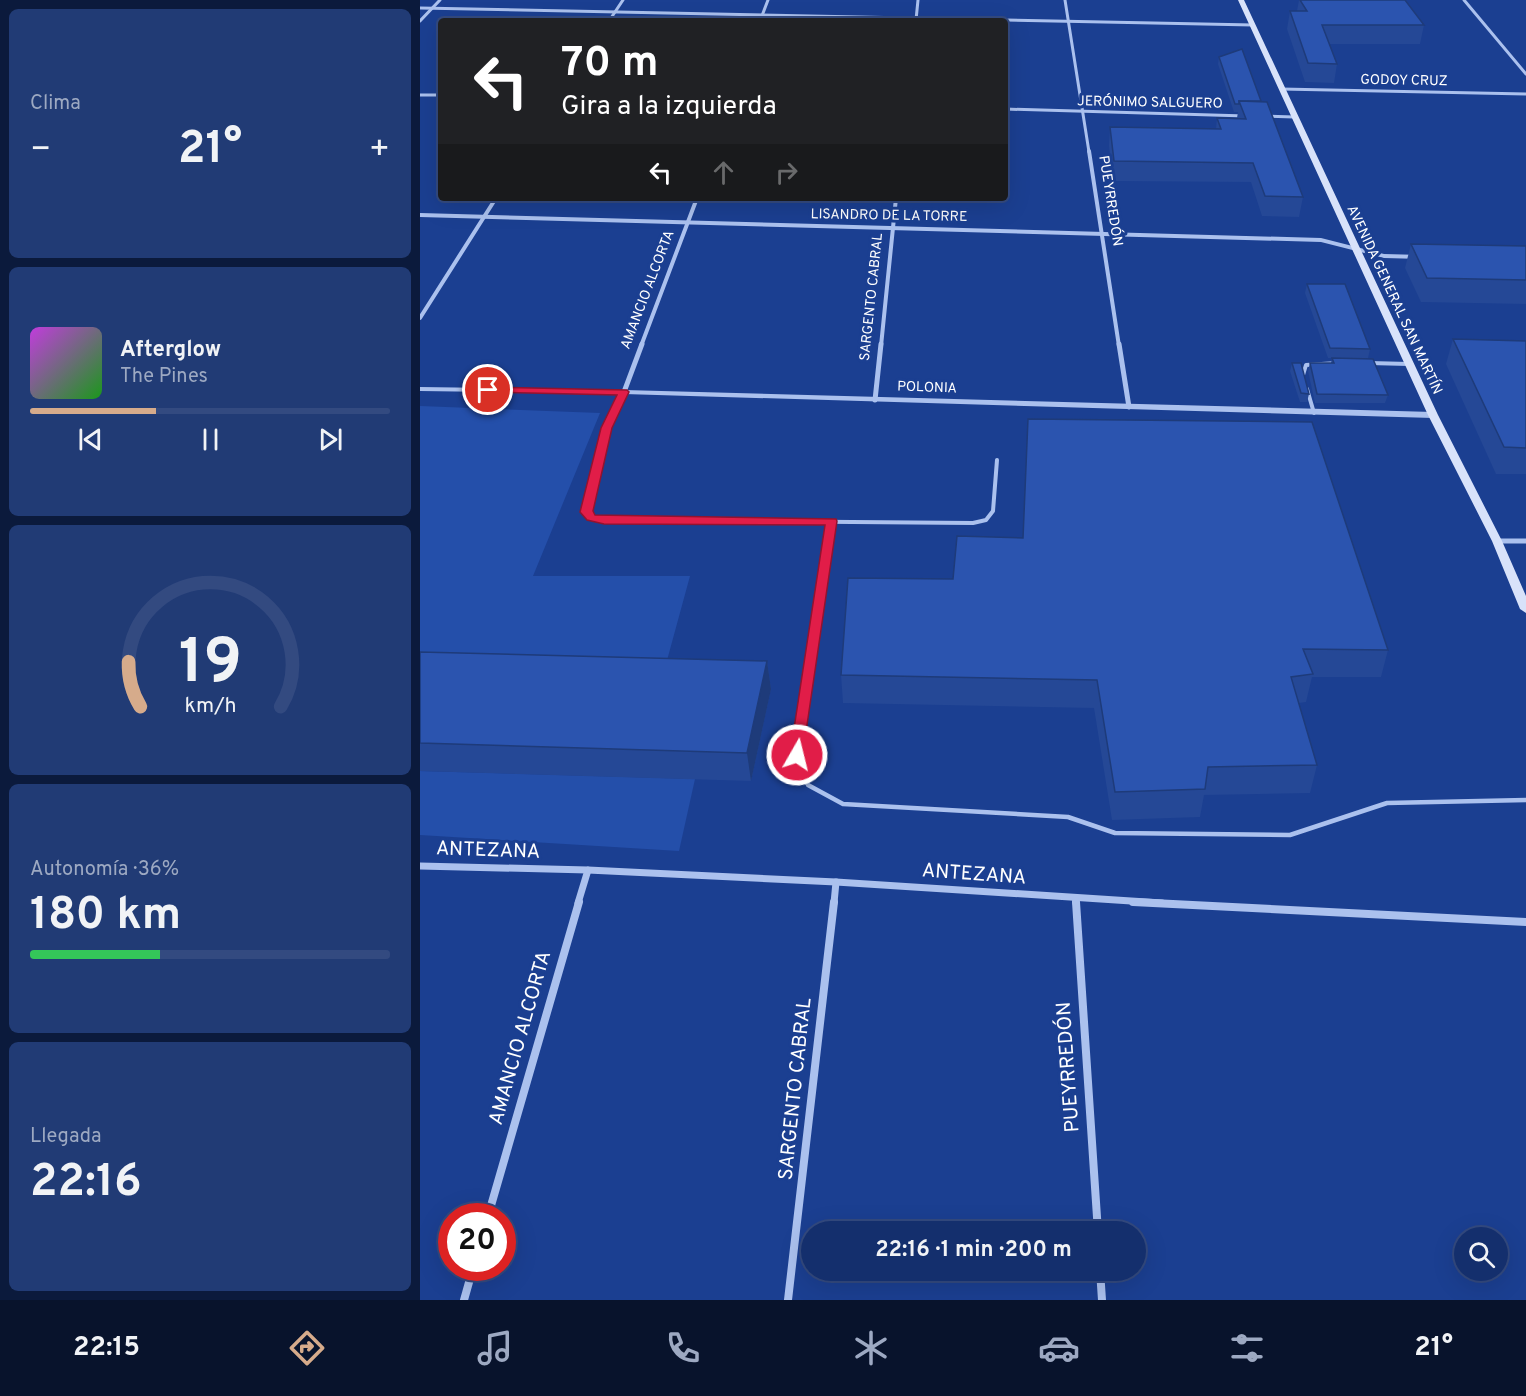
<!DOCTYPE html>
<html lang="es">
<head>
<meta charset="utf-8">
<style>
  :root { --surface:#142f6d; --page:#213b75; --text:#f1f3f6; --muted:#9da9c2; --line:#334a80; --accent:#d6ab8b }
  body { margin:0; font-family:Overpass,sans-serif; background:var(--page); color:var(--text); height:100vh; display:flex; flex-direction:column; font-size:22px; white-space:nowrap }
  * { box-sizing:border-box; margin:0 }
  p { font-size:20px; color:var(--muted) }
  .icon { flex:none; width:33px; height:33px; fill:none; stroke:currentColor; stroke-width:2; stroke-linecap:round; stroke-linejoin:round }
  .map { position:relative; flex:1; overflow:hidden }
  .side { display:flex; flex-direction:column; gap:9px; padding:9px; background:#0b1a3c; width:420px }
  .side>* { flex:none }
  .hud { position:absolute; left:18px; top:18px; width:570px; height:183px; border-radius:6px; box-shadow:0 6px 24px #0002,0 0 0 2px var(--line); background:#202124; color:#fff; overflow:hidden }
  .tools { position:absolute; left:1034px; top:1227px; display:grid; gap:12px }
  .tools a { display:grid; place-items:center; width:54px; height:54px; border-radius:50%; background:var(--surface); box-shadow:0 6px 24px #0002,0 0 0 2px var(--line); font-size:30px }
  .speed { position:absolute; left:18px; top:1203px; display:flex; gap:12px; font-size:30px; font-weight:700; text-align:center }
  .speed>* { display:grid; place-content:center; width:78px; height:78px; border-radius:50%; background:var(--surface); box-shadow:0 6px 24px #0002,0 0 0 2px var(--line); line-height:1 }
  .speed .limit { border:9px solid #d22; background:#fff; color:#111 }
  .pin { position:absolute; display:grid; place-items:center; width:51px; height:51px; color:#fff; margin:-26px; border:3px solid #fff; border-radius:50%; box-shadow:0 2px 6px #0007 }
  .me { position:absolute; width:66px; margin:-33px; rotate:8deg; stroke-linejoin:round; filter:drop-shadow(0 0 4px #0008) }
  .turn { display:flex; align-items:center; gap:21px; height:126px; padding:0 24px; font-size:27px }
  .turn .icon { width:78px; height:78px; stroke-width:2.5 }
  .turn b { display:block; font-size:42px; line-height:51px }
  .lanes { display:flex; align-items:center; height:57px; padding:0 24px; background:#0003; justify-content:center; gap:30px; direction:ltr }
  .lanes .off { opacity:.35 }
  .big { font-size:45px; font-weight:700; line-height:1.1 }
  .side .card { flex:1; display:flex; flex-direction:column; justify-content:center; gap:9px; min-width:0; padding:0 21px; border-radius:9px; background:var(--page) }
  .side .dial { align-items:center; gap:0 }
  .dial svg { height:156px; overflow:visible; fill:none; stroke:var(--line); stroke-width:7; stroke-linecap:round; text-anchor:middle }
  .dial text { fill:var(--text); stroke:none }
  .song { display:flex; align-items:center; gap:18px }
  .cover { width:72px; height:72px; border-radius:9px; background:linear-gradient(135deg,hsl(290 70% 55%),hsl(120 70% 35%)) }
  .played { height:6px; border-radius:3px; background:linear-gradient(90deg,var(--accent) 35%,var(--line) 35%) }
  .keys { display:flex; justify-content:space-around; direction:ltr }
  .heat { display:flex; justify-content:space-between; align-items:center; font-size:33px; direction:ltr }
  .charge { height:9px; border-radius:4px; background:linear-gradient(90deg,#34c759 36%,var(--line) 0) }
  .trip { position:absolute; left:381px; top:1221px; width:345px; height:60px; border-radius:30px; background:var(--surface); box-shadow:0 6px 24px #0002,0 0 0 2px var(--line); font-weight:700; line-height:60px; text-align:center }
  .menu { display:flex; height:96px; justify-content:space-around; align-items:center; background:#08132c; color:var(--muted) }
  .menu .icon { width:42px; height:42px }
  .menu .selected { color:var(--accent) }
  .menu b { font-size:27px; color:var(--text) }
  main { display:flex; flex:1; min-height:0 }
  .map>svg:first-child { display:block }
  .green { fill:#244faa }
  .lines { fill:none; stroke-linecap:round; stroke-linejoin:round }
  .service-far1 { stroke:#abc1ee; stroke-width:4 }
  .service { stroke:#abc1ee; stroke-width:4.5 }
  .minor-far4 { stroke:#abc1ee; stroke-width:3 }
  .minor-far3 { stroke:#abc1ee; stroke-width:4 }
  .minor-far2 { stroke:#abc1ee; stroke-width:5 }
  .minor-far1 { stroke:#abc1ee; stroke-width:7 }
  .minor { stroke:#abc1ee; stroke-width:8 }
  .tertiary { fill:#abc1ee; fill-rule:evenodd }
  .secondary { fill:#d8e2fa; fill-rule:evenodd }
  .wall { fill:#254896 }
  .shaded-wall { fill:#1e3b7a }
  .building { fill:#2b54af; stroke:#1e3b7a; stroke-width:1.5 }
  .route { fill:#e11d48; stroke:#92132f; stroke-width:1.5 }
  .labels { text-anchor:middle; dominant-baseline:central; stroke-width:6; stroke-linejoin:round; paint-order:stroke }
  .far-street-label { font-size:14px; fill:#fff; stroke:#1b3f91 }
  .near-street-label { font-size:20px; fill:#fff; stroke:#1b3f91 }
</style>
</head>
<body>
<main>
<section class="side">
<div class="card"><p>Clima</p>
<div class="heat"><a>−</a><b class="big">21°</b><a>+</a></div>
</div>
<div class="card">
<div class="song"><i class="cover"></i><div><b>Afterglow</b><p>The Pines</p></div></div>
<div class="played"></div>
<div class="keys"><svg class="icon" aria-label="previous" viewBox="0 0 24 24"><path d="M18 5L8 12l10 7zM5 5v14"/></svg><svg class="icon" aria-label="pause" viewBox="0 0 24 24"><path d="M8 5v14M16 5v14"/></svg><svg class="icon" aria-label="next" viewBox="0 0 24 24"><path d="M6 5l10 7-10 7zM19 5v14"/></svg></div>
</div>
<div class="card dial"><svg viewBox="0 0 100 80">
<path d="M14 69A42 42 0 1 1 86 69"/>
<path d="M14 69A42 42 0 0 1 8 46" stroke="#d6ab8b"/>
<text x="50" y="56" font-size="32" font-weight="700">19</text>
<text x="50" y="72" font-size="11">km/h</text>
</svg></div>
<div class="card"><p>Autonomía · 36%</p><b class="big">180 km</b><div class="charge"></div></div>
<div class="card"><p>Llegada</p><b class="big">22:16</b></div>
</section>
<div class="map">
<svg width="1106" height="1300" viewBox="0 0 1106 1300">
  <rect width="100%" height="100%" fill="#1b3f91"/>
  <g class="green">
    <path d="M0 406 180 413 113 576H270L240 686 0 680Z"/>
    <path d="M0 771 275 779 259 851 0 835Z"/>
  </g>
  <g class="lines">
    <g class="service-far1">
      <path d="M949 363 989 364"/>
      <path d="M883 375 886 365 917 363"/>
      <path d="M887 389 894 413"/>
      <path d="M204 392 187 427 166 512 171 518 184 520 553 523 566 520 573 511 577 460"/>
      <path d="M401 591 411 521"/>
    </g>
    <path class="service" d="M401 590 377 755 388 785 423 804 648 817 695 833 870 835 967 803 1106 800"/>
    <g class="minor-far4">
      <path d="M645 0 669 152"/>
      <path d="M1044 0 1106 74"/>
      <path d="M0 8 833 25"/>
      <path d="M496 20 498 0"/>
      <path d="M0 21 20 0"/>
      <path d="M189 21 203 0"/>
      <path d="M340 21 348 0"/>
      <path d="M861 89 1106 94"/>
      <path d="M0 95H21"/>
      <path d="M585 109 826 116"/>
      <path d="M845 116 874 117"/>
    </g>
    <g class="minor-far3">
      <path d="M669 151 699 346"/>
      <path d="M0 318 76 198"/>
      <path d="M221 346 277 198"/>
      <path d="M461 346 476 198"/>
    </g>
    <g class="minor-far2">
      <path d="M699 344 709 407"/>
      <path d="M204 392 222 344"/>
      <path d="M455 400 461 344"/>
      <path d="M1077 541H1106"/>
    </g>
    <g class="minor-far1">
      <path d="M0 866 168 870 416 882 742 903"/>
      <path d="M656 899V903"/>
      <path d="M158 903 168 870"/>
      <path d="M414 903 416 882"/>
    </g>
    <g class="minor">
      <path d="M656 902 678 1232"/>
      <path d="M713 902 1106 922"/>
      <path d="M68 1216 159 902"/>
      <path d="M680 1270 682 1300"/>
      <path d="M44 1300 53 1268"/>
      <path d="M368 1300 414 902"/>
    </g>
    <g class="tertiary">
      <path d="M0 213 901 238 964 254 1002 255 1006 257 1002 259 964 258 901 242 0 217Z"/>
      <path d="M0 387 204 390 1013 412 1017 415 1013 418 204 394 0 391Z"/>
    </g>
    <path class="secondary" d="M818 0H824L1018 415 1082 541 1106 596V613L1100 609 1072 541 1008 415Z"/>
  </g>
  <g class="wall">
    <path d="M879 0H985L1004 25 1000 44H909L917 64 914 83 885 82 867 29 870 11H877Z"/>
    <path d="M799 57 841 101 883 197 879 217 842 216 831 182 693 181 689 146 690 127 796 129 797 118H817L818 112H814L798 64Z"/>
    <path d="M991 244 1106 246V304L1001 302 985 268Z"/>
    <path d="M887 284 950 349 948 358 968 395 965 403H895L888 371 890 363H911L912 358H908L885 293Z"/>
    <path d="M1033 339 1106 341V474H1076L1026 364Z"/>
    <path d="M872 363 889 394 887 402H880L870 371Z"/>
    <path d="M603 538 968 650 961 677H892L886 702 879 703 897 765 890 793 784 795 780 817 692 820 674 708 423 703 421 675 533 579Z"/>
    <path d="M0 652 347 661 351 689 331 781 0 771Z"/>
  </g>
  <path class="shaded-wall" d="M347 661 351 689 331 781 327 753Z"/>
  <g class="building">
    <path d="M880 0H985L1004 25H902L917 64 888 63 870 11H887Z"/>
    <path d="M822 49 841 101H819V104H815L799 57Z"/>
    <path d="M819 101 847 102 883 197 845 196 833 163 694 161 690 127 801 129 797 118 826 119Z"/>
    <path d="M991 244 1106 246V280L1007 278Z"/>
    <path d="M887 284H925L950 349 910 348Z"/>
    <path d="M1033 339 1106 341V448L1084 447Z"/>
    <path d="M912 358 953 359 968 395 897 394 890 363H914Z"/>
    <path d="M872 363H881L889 394 881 393Z"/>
    <path d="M608 419 892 422 968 650 883 649 893 674 871 677 897 765 788 767 785 789 695 792 677 680 421 675 428 578 533 579 537 536 603 538Z"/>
    <path d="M0 652 347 661 327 753 0 743Z"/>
  </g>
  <path class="route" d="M68 387 207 390 209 392 192 428 173 511 175 515 416 519 417 521 382 759H372L370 755 405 525 184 524 167 520 160 512 181 428 197 395 64 392 63 390Z"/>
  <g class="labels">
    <g class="far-street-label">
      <text transform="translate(984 81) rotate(1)">GODOY CRUZ</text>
      <text transform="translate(730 103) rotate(1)">JERÓNIMO SALGUERO</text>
      <text transform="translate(690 201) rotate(81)">PUEYRREDÓN</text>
      <text transform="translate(469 216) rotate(1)">LISANDRO DE LA TORRE</text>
      <text transform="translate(228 290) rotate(-69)">AMANCIO ALCORTA</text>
      <text transform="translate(452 297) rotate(-84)">SARGENTO CABRAL</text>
      <text transform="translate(974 300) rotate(65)">AVENIDA GENERAL SAN MARTÍN</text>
      <text transform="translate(507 388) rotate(2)">POLONIA</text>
    </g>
    <g class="near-street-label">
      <text transform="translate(68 851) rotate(2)">ANTEZANA</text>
      <text transform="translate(554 875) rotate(4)">ANTEZANA</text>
      <text transform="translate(101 1038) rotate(-74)">AMANCIO ALCORTA</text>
      <text transform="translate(649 1067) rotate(-94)">PUEYRREDÓN</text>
      <text transform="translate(376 1089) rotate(-84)">SARGENTO CABRAL</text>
    </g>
  </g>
</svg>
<div class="tools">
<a><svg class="icon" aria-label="search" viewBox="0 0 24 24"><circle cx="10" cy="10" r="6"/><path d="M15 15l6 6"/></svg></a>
</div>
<div class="speed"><div class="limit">20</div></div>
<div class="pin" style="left:68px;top:390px;background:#d93025"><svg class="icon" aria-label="arrive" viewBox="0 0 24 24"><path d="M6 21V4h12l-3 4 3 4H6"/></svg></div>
<svg class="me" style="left:377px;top:755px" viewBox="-20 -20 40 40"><circle r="17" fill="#e11d48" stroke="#fff" stroke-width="3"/><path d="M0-11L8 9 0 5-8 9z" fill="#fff"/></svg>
<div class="trip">22:16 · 1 min · 200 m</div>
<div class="hud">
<div class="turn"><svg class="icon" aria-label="left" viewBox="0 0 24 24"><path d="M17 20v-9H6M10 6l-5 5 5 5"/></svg><div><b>70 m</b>Gira a la izquierda</div></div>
<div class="lanes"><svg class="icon" aria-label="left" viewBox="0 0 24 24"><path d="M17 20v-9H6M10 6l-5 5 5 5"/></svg><svg class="icon off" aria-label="ahead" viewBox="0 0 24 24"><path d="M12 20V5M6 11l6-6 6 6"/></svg><svg class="icon off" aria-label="right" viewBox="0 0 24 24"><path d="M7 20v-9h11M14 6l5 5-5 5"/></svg></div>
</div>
</div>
</main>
<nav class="menu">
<b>22:15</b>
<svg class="icon selected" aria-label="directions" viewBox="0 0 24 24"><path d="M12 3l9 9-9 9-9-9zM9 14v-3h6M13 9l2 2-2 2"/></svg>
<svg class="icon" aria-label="music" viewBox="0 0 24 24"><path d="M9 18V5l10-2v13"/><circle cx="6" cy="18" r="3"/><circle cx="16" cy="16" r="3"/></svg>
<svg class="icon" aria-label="phone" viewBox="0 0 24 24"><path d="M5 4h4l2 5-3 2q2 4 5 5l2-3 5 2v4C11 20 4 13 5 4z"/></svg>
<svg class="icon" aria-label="climate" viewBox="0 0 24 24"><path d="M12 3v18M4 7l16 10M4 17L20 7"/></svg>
<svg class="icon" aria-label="car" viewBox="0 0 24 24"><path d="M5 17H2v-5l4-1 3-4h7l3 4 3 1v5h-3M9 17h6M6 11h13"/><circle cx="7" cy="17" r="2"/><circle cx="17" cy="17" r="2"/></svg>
<svg class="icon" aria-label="filters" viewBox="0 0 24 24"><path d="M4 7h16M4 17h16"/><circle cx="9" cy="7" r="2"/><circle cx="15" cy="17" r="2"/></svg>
<b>21°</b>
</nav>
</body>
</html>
